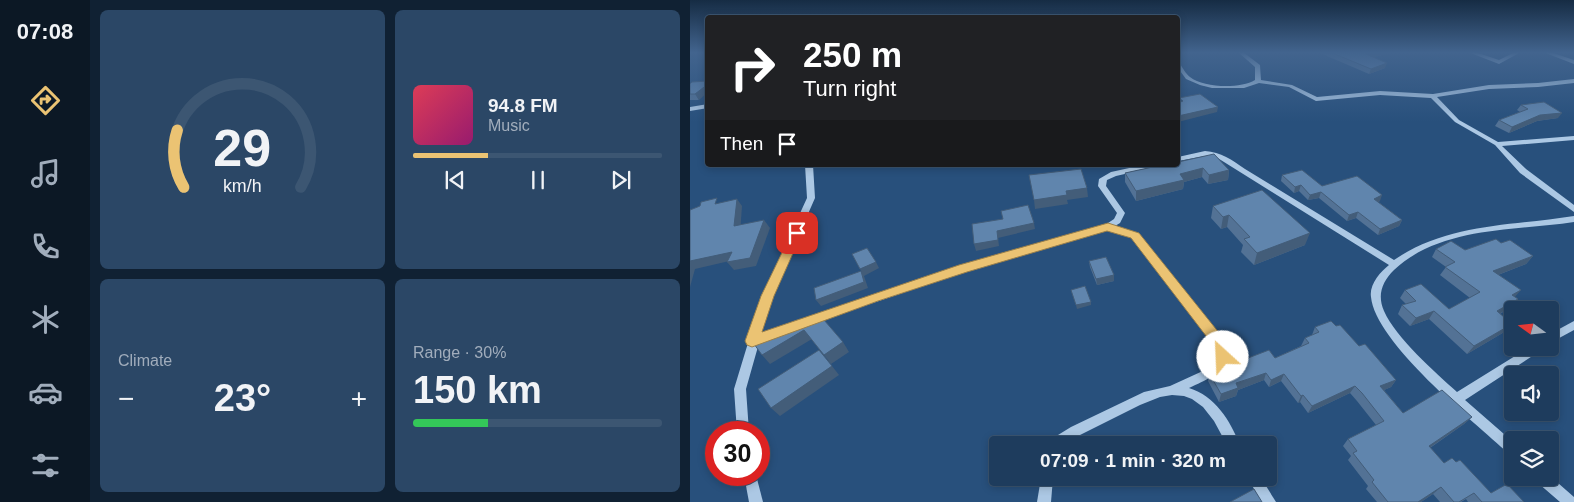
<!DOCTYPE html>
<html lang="en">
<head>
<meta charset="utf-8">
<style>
  :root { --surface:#1e3c5d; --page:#2b4766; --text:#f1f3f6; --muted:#a1adbc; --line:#3c5672; --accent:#ebc373 }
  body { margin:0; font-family:Helvetica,sans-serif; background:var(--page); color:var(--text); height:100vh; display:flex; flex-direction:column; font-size:19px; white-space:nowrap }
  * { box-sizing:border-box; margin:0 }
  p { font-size:16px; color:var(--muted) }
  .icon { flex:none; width:28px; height:28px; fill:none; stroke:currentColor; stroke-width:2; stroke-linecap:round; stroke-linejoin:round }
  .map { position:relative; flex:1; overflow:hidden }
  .sheet { display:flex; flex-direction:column; gap:10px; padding:10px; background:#102133; width:600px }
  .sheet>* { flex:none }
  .hud { position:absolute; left:15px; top:15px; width:475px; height:152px; border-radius:5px; box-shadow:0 2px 8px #0003,0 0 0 1px var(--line); background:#202124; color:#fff; overflow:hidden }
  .needle { width:32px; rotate:285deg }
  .fabs { position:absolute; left:814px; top:301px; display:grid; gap:10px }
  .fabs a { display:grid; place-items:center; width:55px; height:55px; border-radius:5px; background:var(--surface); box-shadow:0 2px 8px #0003,0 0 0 1px var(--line); font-size:25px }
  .speed { position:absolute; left:15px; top:421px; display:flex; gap:10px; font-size:25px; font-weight:700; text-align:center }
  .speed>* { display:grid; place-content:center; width:65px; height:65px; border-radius:50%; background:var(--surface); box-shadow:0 2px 8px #0003,0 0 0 1px var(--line); line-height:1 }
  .speed .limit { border:8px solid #d22; background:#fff; color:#111 }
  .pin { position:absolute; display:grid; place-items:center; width:42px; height:42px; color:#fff; margin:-21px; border-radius:10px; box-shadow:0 2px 8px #0006 }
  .me { position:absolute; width:55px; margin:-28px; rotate:335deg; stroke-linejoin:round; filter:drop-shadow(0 0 4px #0008) }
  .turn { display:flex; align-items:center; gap:18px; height:105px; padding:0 15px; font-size:22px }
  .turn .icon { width:65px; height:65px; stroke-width:2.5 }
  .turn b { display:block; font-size:35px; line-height:42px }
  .then { display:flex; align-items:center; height:48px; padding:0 15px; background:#0003; gap:10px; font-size:19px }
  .big { font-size:38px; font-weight:600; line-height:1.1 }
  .sheet .tile { flex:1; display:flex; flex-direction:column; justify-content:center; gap:8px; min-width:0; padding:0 18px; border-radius:8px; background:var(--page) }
  .sheet .dial { align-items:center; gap:0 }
  .dial svg { height:130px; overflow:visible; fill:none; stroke:var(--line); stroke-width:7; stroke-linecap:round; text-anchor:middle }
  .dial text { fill:var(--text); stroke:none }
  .song { display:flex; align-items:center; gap:15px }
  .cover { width:60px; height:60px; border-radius:8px; background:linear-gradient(135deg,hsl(350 70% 55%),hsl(320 70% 35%)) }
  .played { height:5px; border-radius:2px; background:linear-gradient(90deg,var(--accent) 30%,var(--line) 30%) }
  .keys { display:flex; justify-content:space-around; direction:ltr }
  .heat { display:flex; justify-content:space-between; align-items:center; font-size:28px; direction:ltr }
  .charge { height:8px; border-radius:4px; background:linear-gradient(90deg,#34c759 30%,var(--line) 0) }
  .sheet .tiles { flex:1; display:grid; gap:10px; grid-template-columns:repeat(2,1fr) }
  .trip { position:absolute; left:299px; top:436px; width:288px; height:50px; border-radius:5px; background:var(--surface); box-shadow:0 2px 8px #0003,0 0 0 1px var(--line); font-weight:600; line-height:50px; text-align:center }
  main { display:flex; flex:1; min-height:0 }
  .tab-bar { display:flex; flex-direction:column; width:90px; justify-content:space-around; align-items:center; background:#0c1825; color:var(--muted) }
  .tab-bar .icon { width:35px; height:35px }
  .tab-bar .current { color:var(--accent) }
  .tab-bar b { font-size:22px; color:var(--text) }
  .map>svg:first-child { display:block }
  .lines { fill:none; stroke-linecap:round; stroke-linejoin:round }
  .minor { fill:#acc8e4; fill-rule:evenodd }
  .wall { fill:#537295 }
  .shaded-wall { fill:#435d79 }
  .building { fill:#6085ad; stroke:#435d79 }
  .route { fill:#ebc373; stroke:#997f4b }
</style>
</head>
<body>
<main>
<nav class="tab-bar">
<b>07:08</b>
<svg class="icon current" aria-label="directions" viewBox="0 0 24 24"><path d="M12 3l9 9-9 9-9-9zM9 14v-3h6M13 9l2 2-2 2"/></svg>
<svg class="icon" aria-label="music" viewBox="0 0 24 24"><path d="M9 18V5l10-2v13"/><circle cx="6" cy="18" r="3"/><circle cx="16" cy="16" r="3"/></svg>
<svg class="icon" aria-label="phone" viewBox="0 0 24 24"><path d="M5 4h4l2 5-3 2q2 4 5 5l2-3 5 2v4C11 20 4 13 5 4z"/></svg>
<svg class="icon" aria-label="climate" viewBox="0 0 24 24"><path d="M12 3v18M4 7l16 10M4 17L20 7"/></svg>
<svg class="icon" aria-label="car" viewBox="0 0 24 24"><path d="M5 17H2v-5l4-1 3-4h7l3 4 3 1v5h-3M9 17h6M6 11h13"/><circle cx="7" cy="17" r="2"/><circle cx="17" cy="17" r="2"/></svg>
<svg class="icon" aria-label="filters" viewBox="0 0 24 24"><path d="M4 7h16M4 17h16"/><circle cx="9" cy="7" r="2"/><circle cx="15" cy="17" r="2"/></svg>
</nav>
<section class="sheet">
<div class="tiles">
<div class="tile dial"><svg viewBox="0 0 100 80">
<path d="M14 69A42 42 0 1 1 86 69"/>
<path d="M14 69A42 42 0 0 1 10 34" stroke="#ebc373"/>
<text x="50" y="56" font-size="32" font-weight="700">29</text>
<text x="50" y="72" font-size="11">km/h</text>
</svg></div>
<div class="tile">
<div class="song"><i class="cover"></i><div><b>94.8 FM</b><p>Music</p></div></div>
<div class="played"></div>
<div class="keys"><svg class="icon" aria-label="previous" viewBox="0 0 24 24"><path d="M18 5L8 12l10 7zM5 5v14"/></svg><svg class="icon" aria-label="pause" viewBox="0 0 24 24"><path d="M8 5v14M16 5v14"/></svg><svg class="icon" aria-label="next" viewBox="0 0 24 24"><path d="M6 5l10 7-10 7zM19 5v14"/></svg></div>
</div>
<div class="tile"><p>Climate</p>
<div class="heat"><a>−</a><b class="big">23°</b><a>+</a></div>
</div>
<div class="tile"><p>Range · 30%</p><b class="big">150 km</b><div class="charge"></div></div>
</div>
</section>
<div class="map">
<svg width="884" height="502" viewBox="0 0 884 502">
  <rect width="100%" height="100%" fill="#28507c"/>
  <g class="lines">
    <g class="minor">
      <path d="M548 52H553L570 65 571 80 602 85 627 97 690 91 743 94 799 85 848 83 884 79V83L848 87 799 89 747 97 769 120 808 142 884 136V140L812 146 836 169 884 205V212L830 173 805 145 765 122 741 98 690 95 626 101 599 87 569 83 554 88H522L510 85 496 79 488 68V64H490C493 68 495 73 500 77 514 88 550 89 565 80V67Z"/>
      <path d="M778 52H785L809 60 825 52H831L809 64Z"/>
      <path d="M853 52H860L884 60V64Z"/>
      <path d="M18 104V108L0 111V107Z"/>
      <path d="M515 151C531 152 542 160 555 169L704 260C758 223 822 226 884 216V222C825 231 751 226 704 270 692 282 687 295 694 311 706 338 745 372 767 392L838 348H851L850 351 775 400 822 441V455L818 453C783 421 685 342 681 297 679 285 690 272 699 265L526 157 515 156 488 161V157Z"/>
      <path d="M115 165H123L125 198 82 296 71 333 90 327 94 328 95 331 94 334 69 343 56 389 59 432H47L44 389 58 343 57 341 60 337 72 296 117 198Z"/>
      <path d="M453 165H466L465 167 426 176 417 180 416 186 435 213 430 223 425 226 448 233 534 340 538 357C529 375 516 380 499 388 525 396 540 420 550 445H537L524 421 513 407 502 399 494 396 482 395 470 397 450 405 390 435 376 445H361L363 441 368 435 381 427 454 392 480 386 515 370 527 356 525 344 442 237 418 230 277 271 121 324 117 323 116 320 117 317 271 267 415 225 424 219 427 213 408 186 409 179 421 172Z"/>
      <path d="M884 321V330L860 343V334Z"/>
      <path d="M54 475H66L73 502H59Z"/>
      <path d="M860 476 884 497V502H870L848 483 847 478H860Z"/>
      <path d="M351 478H363L361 502H347Z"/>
      <path d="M558 478H571L586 502H571Z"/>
    </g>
  </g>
  <g class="wall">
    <path d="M630 52H701V53L684 57 695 68 679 74 630 53Z"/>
    <path d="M0 84 9 100H0Z"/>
    <path d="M831 105 868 118 847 121 819 133 805 126 809 120 830 112 827 110Z"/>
    <path d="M472 165 539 170 538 180 518 184 512 177 494 182 493 189 446 201 435 182V173Z"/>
    <path d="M592 175 632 186 690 201 688 202 712 220 709 226 688 235 666 218 657 221 629 198 618 200 609 191 604 193 591 181Z"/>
    <path d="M523 206 615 245 564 265 551 252 553 245 537 227 531 229 521 218Z"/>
    <path d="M811 243 843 256 836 264 808 275 825 297 828 299 821 307 810 314 816 331 777 354 739 319 720 326 708 314 712 305 716 304 710 298 715 290 759 309 780 298 750 275 756 267 742 257 746 249 775 250Z"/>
    <path d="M399 261 424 281 407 285 400 267Z"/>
    <path d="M646 326 706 380 701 387 694 390 713 413 782 417 774 424 740 448 754 463 766 462 801 493 834 502H778L776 499 771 502H750L743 494 731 502H687L676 489 678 486 658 460 661 456 653 446 658 439 686 425 667 401 660 393 618 413 610 402 608 403 591 381 579 387 574 380 548 390 546 396 529 402 518 381 519 373 585 358 611 346 615 338 622 335 625 327Z"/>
  </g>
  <g class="shaded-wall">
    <path d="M687 52H701V53L675 59 676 54Z"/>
    <path d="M697 63 695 68 679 74 681 69Z"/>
    <path d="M18 84V92L9 100 5 94Z"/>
    <path d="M528 107 527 112 488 122V116Z"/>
    <path d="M872 113 868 118 847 121 819 133 822 127 850 115Z"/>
    <path d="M513 168 512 177 494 182 493 189 446 201V191L490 174Z"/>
    <path d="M539 170 538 180 518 184 519 175Z"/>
    <path d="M611 185 609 191 604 193 605 187Z"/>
    <path d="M397 188 398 197 377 200 378 204 345 209 344 200 376 191Z"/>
    <path d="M631 192 629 198 618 200 620 195Z"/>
    <path d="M692 195 690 201 681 205 684 199Z"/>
    <path d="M47 199 52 206 50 234 44 226Z"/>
    <path d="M668 212 666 218 657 221 659 215Z"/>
    <path d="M539 215 537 227 531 229 533 217Z"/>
    <path d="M74 220 80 228 66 266 44 270 37 262Z"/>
    <path d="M712 220 709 226 688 235 690 229Z"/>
    <path d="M344 223 345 229 308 238 309 246 286 251 284 244 307 231Z"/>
    <path d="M620 233 615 245 564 265 567 253Z"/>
    <path d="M42 252 48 259 5 269 0 287V261Z"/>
    <path d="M843 256 836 264 797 279 803 271Z"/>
    <path d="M186 262 189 268 174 276 178 288 131 306 126 300 172 272 170 269Z"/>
    <path d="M424 275V281L407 285 406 279Z"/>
    <path d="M831 290 824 298 822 295Z"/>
    <path d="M828 299 821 307 800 319 807 311Z"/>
    <path d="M401 302V305L387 309 386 305Z"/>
    <path d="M744 311 739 319 720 326 726 318Z"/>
    <path d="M822 324 816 331 777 354 784 346Z"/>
    <path d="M114 330 122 339 80 364 72 355Z"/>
    <path d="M153 342 159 352 141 364 134 355Z"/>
    <path d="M142 366 149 375 90 416 81 408Z"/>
    <path d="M576 373 574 380 548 390 546 396 529 402 531 394 546 383Z"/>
    <path d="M594 374 591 381 579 387 581 380Z"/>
    <path d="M706 380 701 387 685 394 690 386Z"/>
    <path d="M665 386 660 393 618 413 622 406Z"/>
    <path d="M613 395 610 402 608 403 611 396Z"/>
    <path d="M782 417 774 424 732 453 739 446Z"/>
    <path d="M751 487 743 494 731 502H728Z"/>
  </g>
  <g class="building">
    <path d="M640 52H687L676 54 697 63 681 69Z"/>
    <path d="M18 81V84L5 94H0V84L2 82Z"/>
    <path d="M510 94 528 107 488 116V103L493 101 489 98Z"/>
    <path d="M854 102 872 113 850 115 822 127 809 120 838 109 831 105Z"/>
    <path d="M524 154 539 170 519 175 513 168 490 174 494 180 446 191 435 173 472 165H488V162Z"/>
    <path d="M391 169 397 188 376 191 377 195 344 200 339 175Z"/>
    <path d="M612 170 632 186 667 176 692 195 684 199 712 220 690 229 668 212 659 215 631 192 620 195 611 185 605 187 592 175Z"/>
    <path d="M572 190 620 233 567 253 554 239 560 237 539 215 533 217 523 206Z"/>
    <path d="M27 198 25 204 47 199 44 226 74 220 60 258 37 262 42 252 0 261V210L10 206 11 202Z"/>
    <path d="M338 205 344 223 307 231 308 240 284 244 282 224 313 219 311 211Z"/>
    <path d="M806 239 811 243 820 240 843 256 803 271 831 290 822 295 828 299 807 311 822 324 784 346 744 311 726 318 712 305 726 301 715 290 731 284 759 309 790 292 755 267 765 262 746 249 761 241 775 250Z"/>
    <path d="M177 248 186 262 170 269 162 254Z"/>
    <path d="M416 257 424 275 406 279 399 261Z"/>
    <path d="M171 271 174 282 126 300 124 288Z"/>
    <path d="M395 286 401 302 386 305 381 290Z"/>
    <path d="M128 313 153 342 134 355 114 330 72 355 64 344 104 321 110 319 112 322Z"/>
    <path d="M641 321 646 326 650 325 669 346 675 344 706 380 690 386 713 413 752 390 782 417 739 446 754 463 762 458 766 462 770 460 801 493 817 484 834 502H792L784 493 769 502H764L751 487 728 502H698L682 482 684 480 663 453 667 451 658 439 694 421 672 393 665 386 622 406 613 395 611 396 594 374 581 380 576 373 546 383 548 388 531 394 519 373 579 350 585 358 619 343 615 338 629 332 625 327Z"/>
    <path d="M129 350 142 366 81 408 68 389Z"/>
    <path d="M564 489 572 502H540Z"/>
  </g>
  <linearGradient id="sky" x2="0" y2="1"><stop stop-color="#162c44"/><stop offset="0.43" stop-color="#42648e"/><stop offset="1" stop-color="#42648e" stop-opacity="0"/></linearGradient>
  <rect width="884" height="122" fill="url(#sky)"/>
  <path class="route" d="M418 223 449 233 534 339 540 357 538 361H528L523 345 441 238 417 231 277 272 188 301 62 347 57 345 55 341 71 296 103 230 107 229 112 233 84 296 72 332 269 265Z"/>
</svg>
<div class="fabs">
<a><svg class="needle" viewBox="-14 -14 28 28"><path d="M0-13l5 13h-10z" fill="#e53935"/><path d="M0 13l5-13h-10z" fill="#a1adbc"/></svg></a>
<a><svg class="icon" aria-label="sound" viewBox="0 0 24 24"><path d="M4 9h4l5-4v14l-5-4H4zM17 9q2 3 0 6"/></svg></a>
<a><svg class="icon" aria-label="layers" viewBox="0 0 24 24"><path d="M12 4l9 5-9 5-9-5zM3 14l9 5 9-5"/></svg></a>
</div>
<div class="speed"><div class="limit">30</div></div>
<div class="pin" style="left:107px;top:233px;background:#d93025"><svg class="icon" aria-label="arrive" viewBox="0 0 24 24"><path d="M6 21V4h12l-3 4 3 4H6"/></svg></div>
<svg class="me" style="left:533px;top:357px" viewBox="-20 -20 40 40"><circle r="19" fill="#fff"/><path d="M0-13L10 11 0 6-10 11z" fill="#ebc373"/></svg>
<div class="trip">07:09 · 1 min · 320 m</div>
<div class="hud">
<div class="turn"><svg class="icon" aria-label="right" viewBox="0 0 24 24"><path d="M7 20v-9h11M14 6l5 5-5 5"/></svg><div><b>250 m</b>Turn right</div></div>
<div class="then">Then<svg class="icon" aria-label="arrive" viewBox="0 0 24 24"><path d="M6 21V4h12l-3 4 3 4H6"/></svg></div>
</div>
</div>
</main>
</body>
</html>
